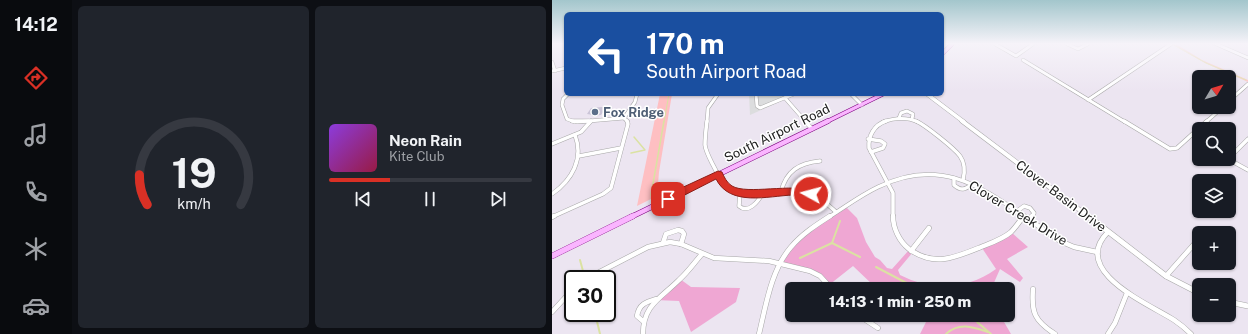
<!DOCTYPE html>
<html lang="en">
<head>
<meta charset="utf-8">
<style>
  :root { --surface:#171b24; --page:#20242c; --text:#f1f3f6; --muted:#9ea1a6; --line:#363941; --accent:#d93025 }
  body { margin:0; font-family:"Public Sans",sans-serif; background:var(--page); color:var(--text); height:100vh; display:flex; flex-direction:column; font-size:15px; white-space:nowrap }
  * { box-sizing:border-box; margin:0 }
  p { font-size:13px; color:var(--muted) }
  .icon { flex:none; width:22px; height:22px; fill:none; stroke:currentColor; stroke-width:2; stroke-linecap:round; stroke-linejoin:round }
  .map { position:relative; flex:1; overflow:hidden }
  .sheet { display:flex; flex-direction:column; gap:6px; padding:6px; background:#0d0f14; width:480px }
  .sheet>* { flex:none }
  .top-card { position:absolute; left:12px; top:12px; width:380px; height:84px; border-radius:6px; box-shadow:0 1px 3px #0004; background:#1a4fa0; color:#fff; overflow:hidden }
  .needle { width:26px; rotate:52deg }
  .fabs { position:absolute; left:640px; top:70px; display:grid; gap:8px }
  .fabs a { display:grid; place-items:center; width:44px; height:44px; border-radius:6px; background:var(--surface); box-shadow:0 1px 3px #0004; font-size:20px }
  .speed { position:absolute; left:12px; top:270px; display:flex; gap:8px; font-size:20px; font-weight:700; text-align:center }
  .speed>* { display:grid; place-content:center; width:52px; height:52px; border-radius:50%; background:var(--surface); box-shadow:0 1px 3px #0004; line-height:1 }
  .speed .limit { border:2px solid #111; border-radius:6px; background:#fff; color:#111 }
  .pin { position:absolute; display:grid; place-items:center; width:34px; height:34px; color:#fff; margin:-17px; border-radius:8px; box-shadow:0 2px 6px #0006 }
  .me { position:absolute; width:44px; margin:-22px; rotate:277deg; stroke-linejoin:round; filter:drop-shadow(0 0 3px #0008) }
  .turn { display:flex; align-items:center; gap:14px; height:84px; padding:0 16px; font-size:18px }
  .turn .icon { width:52px; height:52px; stroke-width:2.5 }
  .turn b { display:block; font-size:28px; line-height:34px }
  .sheet .widget { flex:1; display:flex; flex-direction:column; justify-content:center; gap:6px; min-width:0; padding:0 14px; border-radius:6px; background:var(--page) }
  .sheet .dial { align-items:center; gap:0 }
  .dial svg { height:104px; overflow:visible; fill:none; stroke:var(--line); stroke-width:7; stroke-linecap:round; text-anchor:middle }
  .dial text { fill:var(--text); stroke:none }
  .song { display:flex; align-items:center; gap:12px }
  .cover { width:48px; height:48px; border-radius:6px; background:linear-gradient(135deg,hsl(270 70% 55%),hsl(340 70% 35%)) }
  .played { height:4px; border-radius:2px; background:linear-gradient(90deg,var(--accent) 30%,var(--line) 30%) }
  .keys { display:flex; justify-content:space-around; direction:ltr }
  .sheet .tiles { flex:1; display:grid; gap:6px; grid-template-columns:repeat(2,1fr) }
  .trip { position:absolute; left:233px; top:282px; width:230px; height:40px; border-radius:6px; background:var(--surface); box-shadow:0 1px 3px #0004; font-weight:800; line-height:40px; text-align:center }
  main { display:flex; flex:1; min-height:0 }
  .menu { display:flex; flex-direction:column; width:72px; justify-content:space-around; align-items:center; background:#090b0e; color:var(--muted) }
  .menu .icon { width:28px; height:28px }
  .menu .selected { color:var(--accent) }
  .menu b { font-size:18px; color:var(--text) }
  .map>svg:first-child { display:block }
  .residential { fill:#dcddde }
  .grass { fill:#efa7d3 }
  .park { fill:#febfc2 }
  .lines { fill:none; stroke-linecap:round; stroke-linejoin:round }
  .stream-far2 { stroke:#dbe2a2; stroke-width:1 }
  .stream-far1 { stroke:#dbe2a2; stroke-width:1.5 }
  .stream { stroke:#dbe2a2; stroke-width:2 }
  .building { fill:#cbc5d8 }
  .minor-far2-casing { stroke:#a7a7a7; stroke-width:4 }
  .minor-far1-casing { stroke:#a7a7a7; stroke-width:4.5 }
  .minor-casing { stroke:#a7a7a7; stroke-width:5.5 }
  .tertiary-far2-casing { stroke:#a7a7a7; stroke-width:4.5 }
  .tertiary-far1-casing { stroke:#a7a7a7; stroke-width:5 }
  .tertiary-casing { stroke:#a7a7a7; stroke-width:6 }
  .secondary-far2-casing { stroke:#7b007d; stroke-width:4.5 }
  .secondary-far1-casing { stroke:#7b007d; stroke-width:5.5 }
  .secondary-casing { stroke:#7b007d; stroke-width:6 }
  .minor-far2 { stroke:#fff; stroke-width:3 }
  .minor-far1 { stroke:#fff; stroke-width:3.5 }
  .minor { stroke:#fff; stroke-width:4.5 }
  .tertiary-far2 { stroke:#fff; stroke-width:3.5 }
  .tertiary-far1 { stroke:#fff; stroke-width:4 }
  .tertiary { stroke:#fff; stroke-width:5 }
  .secondary-far2 { stroke:#fab5ff; stroke-width:3.5 }
  .secondary-far1 { stroke:#fab5ff; stroke-width:4.5 }
  .secondary { stroke:#fab5ff; stroke-width:5.5 }
  .route { fill:#d93025; stroke:#8d1f18 }
  .service-dot { fill:#5c6f8a; stroke:#fff; stroke-width:1.5 }
  .labels { text-anchor:middle; dominant-baseline:central; stroke-width:3; stroke-linejoin:round; paint-order:stroke }
  .service-label { font-size:13px; font-weight:bold; fill:#4e5e75; stroke:#fff; text-anchor:start }
  .street-label { font-size:13px; fill:#202020; stroke:#fff }
</style>
</head>
<body>
<main>
<nav class="menu">
<b>14:12</b>
<svg class="icon selected" aria-label="directions" viewBox="0 0 24 24"><path d="M12 3l9 9-9 9-9-9zM9 14v-3h6M13 9l2 2-2 2"/></svg>
<svg class="icon" aria-label="music" viewBox="0 0 24 24"><path d="M9 18V5l10-2v13"/><circle cx="6" cy="18" r="3"/><circle cx="16" cy="16" r="3"/></svg>
<svg class="icon" aria-label="phone" viewBox="0 0 24 24"><path d="M5 4h4l2 5-3 2q2 4 5 5l2-3 5 2v4C11 20 4 13 5 4z"/></svg>
<svg class="icon" aria-label="climate" viewBox="0 0 24 24"><path d="M12 3v18M4 7l16 10M4 17L20 7"/></svg>
<svg class="icon" aria-label="car" viewBox="0 0 24 24"><path d="M5 17H2v-5l4-1 3-4h7l3 4 3 1v5h-3M9 17h6M6 11h13"/><circle cx="7" cy="17" r="2"/><circle cx="17" cy="17" r="2"/></svg>
</nav>
<section class="sheet">
<div class="tiles">
<div class="widget dial"><svg viewBox="0 0 100 80">
<path d="M14 69A42 42 0 1 1 86 69"/>
<path d="M14 69A42 42 0 0 1 8 46" stroke="#d93025"/>
<text x="50" y="56" font-size="32" font-weight="700">19</text>
<text x="50" y="72" font-size="11">km/h</text>
</svg></div>
<div class="widget">
<div class="song"><i class="cover"></i><div><b>Neon Rain</b><p>Kite Club</p></div></div>
<div class="played"></div>
<div class="keys"><svg class="icon" aria-label="previous" viewBox="0 0 24 24"><path d="M18 5L8 12l10 7zM5 5v14"/></svg><svg class="icon" aria-label="pause" viewBox="0 0 24 24"><path d="M8 5v14M16 5v14"/></svg><svg class="icon" aria-label="next" viewBox="0 0 24 24"><path d="M6 5l10 7-10 7zM19 5v14"/></svg></div>
</div>
</div>
</section>
<div class="map">
<svg width="696" height="334" viewBox="0 0 696 334">
  <rect width="100%" height="100%" fill="#ece5f1"/>
  <path class="residential" d="M197 94H245L198 115Z"/>
  <g class="grass">
    <path d="M293 206 305 218 314 242 323 257 328 260 335 268 340 269 357 250 361 252 346 270 348 275C380 291 413 291 444 269L430 248 459 232 476 247 455 259 471 278 468 282 448 269 441 285 440 289H333L322 286 301 266 277 285 268 276 228 264 240 244Z"/>
    <path d="M128 279 139 287 188 288 184 302 139 332 127 301 103 300Z"/>
    <path d="M368 315H448L459 334H368L374 322Z"/>
  </g>
  <g class="park">
    <path d="M619 44H624L650 60 696 80V82L653 63Z"/>
    <path d="M108 94H120L107 172 105 196 85 206Z"/>
  </g>
  <g class="lines">
    <g class="stream-far2">
      <path d="M622 45 654 63 694 80"/>
      <path d="M112 122 117 94"/>
    </g>
    <g class="stream-far1">
      <path d="M79 153 93 150 82 137"/>
      <path d="M99 195 112 121"/>
    </g>
    <g class="stream">
      <path d="M280 243 308 257"/>
      <path d="M248 258 280 243 288 221"/>
      <path d="M28 260 31 271"/>
      <path d="M324 267 366 289"/>
      <path d="M43 313 48 334"/>
      <path d="M417 315 439 334"/>
      <path d="M426 323 427 315"/>
      <path d="M394 334C407 322 421 327 436 332"/>
    </g>
  </g>
  <path class="building" d="M50 107 54 108 49 115 40 116 41 115 35 114 39 108Z"/>
  <g class="lines">
    <defs>
      <g id="minor-far2">
        <path d="M443 44 464 56 481 44"/>
        <path d="M515 44 526 49 536 44"/>
        <path d="M664 44 696 58"/>
        <path d="M471 60 573 122"/>
        <path d="M0 62 3 71"/>
        <path d="M0 71 14 68"/>
        <path d="M16 94 11 99 10 105 15 119 23 122"/>
        <path d="M204 94 205 106 208 108 242 94"/>
        <path d="M299 94 310 105"/>
        <path d="M233 98 254 122"/>
        <path d="M536 100 619 44"/>
        <path d="M677 101 696 84"/>
        <path d="M72 118 76 122"/>
        <path d="M347 118 349 113 355 111 361 114 360 119"/>
        <path d="M25 122 72 118 83 102 85 94"/>
        <path d="M155 122 156 108 166 94"/>
        <path d="M331 122C342 118 355 117 366 122"/>
        <path d="M654 122 671 107"/>
      </g>
      <g id="minor-far1">
        <path d="M20 121H37"/>
        <path d="M155 121C154 129 153 137 153 145 154 152 158 159 161 165 168 179 175 193 193 194 212 195 232 189 251 192 265 194 274 203 284 212"/>
        <path d="M253 121 260 129"/>
        <path d="M334 121C322 125 316 136 317 148L341 193V217"/>
        <path d="M364 121C373 125 402 148 408 156 413 163 413 172 411 180"/>
        <path d="M572 121 618 149 625 148 655 121"/>
        <path d="M316 139 329 141 333 144 331 148 319 152"/>
        <path d="M0 144 29 132 39 121"/>
        <path d="M27 156 69 148"/>
        <path d="M677 158 696 139"/>
        <path d="M676 159 696 170"/>
        <path d="M402 178V185C409 191 413 190 420 184"/>
        <path d="M229 192C234 171 247 163 268 161"/>
        <path d="M0 194C20 180 32 159 23 135"/>
        <path d="M188 194 187 206C196 214 206 202 210 194"/>
        <path d="M464 212 472 206 478 208 482 213 480 217"/>
        <path d="M0 217 51 194 59 188 76 124 75 121"/>
        <path d="M277 217C293 207 309 195 326 187 385 158 425 183 473 217"/>
      </g>
      <g id="minor">
        <path d="M341 216C341 228 347 241 357 249 382 267 402 258 429 247 439 243 451 239 459 232 464 227 467 222 471 217"/>
        <path d="M472 216 508 241 522 247 545 252"/>
        <path d="M0 217 2 216"/>
        <path d="M478 221 480 216"/>
        <path d="M556 232C517 271 597 304 622 320 628 324 634 329 639 334"/>
        <path d="M111 243 114 234 126 230 130 231 132 234 129 244"/>
        <path d="M359 251 377 228"/>
        <path d="M614 276 644 242H647"/>
        <path d="M34 279 96 247 118 242 129 244 162 258 217 261 258 271 268 276 280 289"/>
        <path d="M481 289C479 313 483 321 503 334"/>
        <path d="M0 312 21 289"/>
        <path d="M306 315 326 328"/>
        <path d="M92 322 85 316C87 304 94 302 104 299"/>
        <path d="M91 334C91 305 109 298 127 280 136 272 142 263 150 254"/>
        <path d="M207 334C214 305 219 270 239 247 250 234 264 225 278 216"/>
        <path d="M556 334 563 323 575 293"/>
      </g>
      <path id="tertiary-far2" d="M375 94 412 122"/>
      <path id="tertiary-far1" d="M410 121 537 217"/>
      <g id="tertiary">
        <path d="M536 216 614 276 647 293"/>
        <path d="M677 302 696 306"/>
      </g>
      <g id="secondary-far2">
        <path d="M390 54 400 44"/>
        <path d="M274 122 331 94"/>
      </g>
      <path id="secondary-far1" d="M79 217 276 121"/>
      <path id="secondary" d="M0 256 81 216"/>
    </defs>
    <use href="#minor-far2" class="minor-far2-casing"/>
    <use href="#minor-far1" class="minor-far1-casing"/>
    <use href="#minor" class="minor-casing"/>
    <use href="#tertiary-far2" class="tertiary-far2-casing"/>
    <use href="#tertiary-far1" class="tertiary-far1-casing"/>
    <use href="#tertiary" class="tertiary-casing"/>
    <use href="#secondary-far2" class="secondary-far2-casing"/>
    <use href="#secondary-far1" class="secondary-far1-casing"/>
    <use href="#secondary" class="secondary-casing"/>
    <use href="#minor-far2" class="minor-far2"/>
    <use href="#minor-far1" class="minor-far1"/>
    <use href="#minor" class="minor"/>
    <use href="#tertiary-far2" class="tertiary-far2"/>
    <use href="#tertiary-far1" class="tertiary-far1"/>
    <use href="#tertiary" class="tertiary"/>
    <use href="#secondary-far2" class="secondary-far2"/>
    <use href="#secondary-far1" class="secondary-far1"/>
    <use href="#secondary" class="secondary"/>
  </g>
  <linearGradient id="sky" x2="0" y2="1"><stop stop-color="#a3c6cc"/><stop offset="0.48" stop-color="#f6f3f9"/><stop offset="1" stop-color="#f6f3f9" stop-opacity="0"/></linearGradient>
  <rect width="696" height="91" fill="url(#sky)"/>
  <path class="route" d="M166 171 170 172C172 177 175 183 180 186 195 195 240 183 263 191L264 194 263 196C256 199 248 195 241 195 216 196 178 207 164 179L119 202H112L111 199 112 196Z"/>
  <circle class="service-dot" cx="43" cy="112" r="4"/>
  <g class="labels">
    <g class="service-label">
      <text x="51" y="112">Fox Ridge</text>
    </g>
    <g class="street-label">
      <text transform="translate(225 133) rotate(-26)">South Airport Road</text>
      <text transform="translate(509 196) rotate(37)">Clover Basin Drive</text>
      <text transform="translate(466 213) rotate(31)">Clover Creek Drive</text>
    </g>
  </g>
</svg>
<div class="fabs">
<a><svg class="needle" viewBox="-14 -14 28 28"><path d="M0-13l5 13h-10z" fill="#e53935"/><path d="M0 13l5-13h-10z" fill="#9ea1a6"/></svg></a>
<a><svg class="icon" aria-label="search" viewBox="0 0 24 24"><circle cx="10" cy="10" r="6"/><path d="M15 15l6 6"/></svg></a>
<a><svg class="icon" aria-label="layers" viewBox="0 0 24 24"><path d="M12 4l9 5-9 5-9-5zM3 14l9 5 9-5"/></svg></a>
<a>+</a>
<a>−</a>
</div>
<div class="speed"><div class="limit">30</div></div>
<div class="pin" style="left:116px;top:199px;background:#d93025"><svg class="icon" aria-label="arrive" viewBox="0 0 24 24"><path d="M6 21V4h12l-3 4 3 4H6"/></svg></div>
<svg class="me" style="left:259px;top:194px" viewBox="-20 -20 40 40"><circle r="17" fill="#d93025" stroke="#fff" stroke-width="3"/><path d="M0-11L8 9 0 5-8 9z" fill="#fff"/></svg>
<div class="trip">14:13 · 1 min · 250 m</div>
<div class="top-card">
<div class="turn"><svg class="icon" aria-label="left" viewBox="0 0 24 24"><path d="M17 20v-9H6M10 6l-5 5 5 5"/></svg><div><b>170 m</b>South Airport Road</div></div>
</div>
</div>
</main>
</body>
</html>
